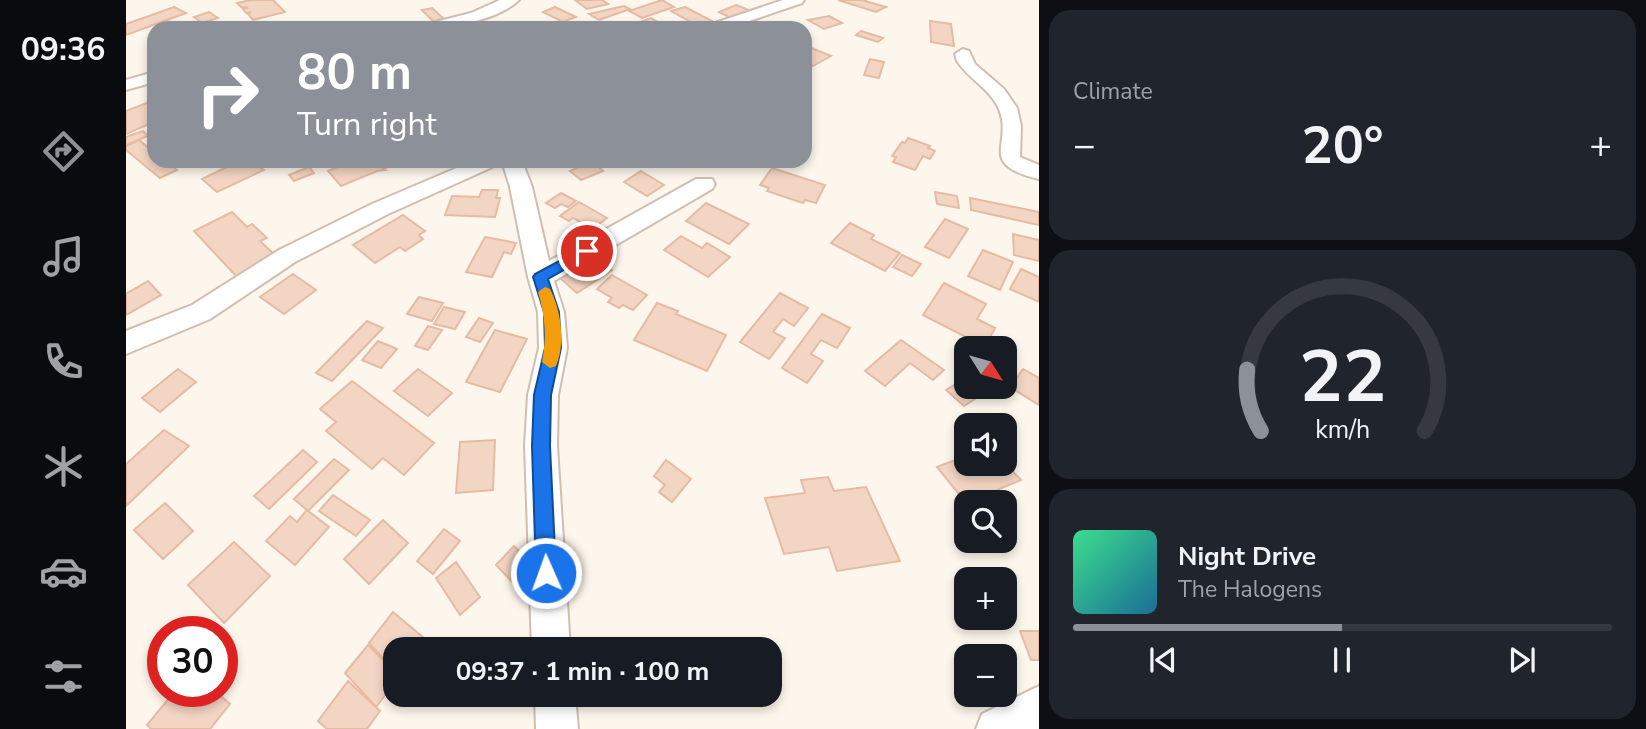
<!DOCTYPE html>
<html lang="en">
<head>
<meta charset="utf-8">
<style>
  :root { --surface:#171b24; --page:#20242c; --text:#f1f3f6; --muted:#9ea1a6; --line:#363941; --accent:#8c9099 }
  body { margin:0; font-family:"Nunito Sans",sans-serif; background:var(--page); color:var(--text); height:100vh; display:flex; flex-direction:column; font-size:26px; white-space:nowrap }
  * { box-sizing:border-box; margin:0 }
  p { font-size:23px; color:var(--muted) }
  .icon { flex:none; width:38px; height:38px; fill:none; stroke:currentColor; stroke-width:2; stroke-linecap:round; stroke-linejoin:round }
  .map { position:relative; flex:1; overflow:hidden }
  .side { display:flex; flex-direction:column; gap:10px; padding:10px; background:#0d0f14; width:607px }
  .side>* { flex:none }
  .top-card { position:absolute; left:21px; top:21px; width:665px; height:147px; border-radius:21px; box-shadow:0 4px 10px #0003; background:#8c9099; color:#fff; overflow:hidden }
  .needle { width:46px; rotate:127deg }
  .buttons { position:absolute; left:828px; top:336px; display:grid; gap:14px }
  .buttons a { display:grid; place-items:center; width:63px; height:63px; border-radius:14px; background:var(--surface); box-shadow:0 4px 10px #0003; font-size:35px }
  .speed { position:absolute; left:21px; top:616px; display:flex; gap:14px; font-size:35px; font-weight:700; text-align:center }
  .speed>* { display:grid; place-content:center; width:91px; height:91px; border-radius:50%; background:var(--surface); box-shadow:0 4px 10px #0003; line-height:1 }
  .speed .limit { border:10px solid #d22; background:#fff; color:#111 }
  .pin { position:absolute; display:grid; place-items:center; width:60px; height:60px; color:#fff; margin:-30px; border:4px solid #fff; border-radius:50%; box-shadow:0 2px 7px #0007 }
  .me { position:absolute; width:77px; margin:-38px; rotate:358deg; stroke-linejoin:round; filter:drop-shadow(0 0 5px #0008) }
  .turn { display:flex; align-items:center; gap:24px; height:147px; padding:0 35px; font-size:32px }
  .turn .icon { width:91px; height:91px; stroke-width:2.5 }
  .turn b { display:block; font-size:49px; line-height:60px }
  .big { font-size:52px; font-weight:700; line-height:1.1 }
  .side .card { flex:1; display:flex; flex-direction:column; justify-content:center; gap:10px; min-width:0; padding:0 24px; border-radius:21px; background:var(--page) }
  .side .dial { align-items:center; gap:0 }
  .dial svg { height:182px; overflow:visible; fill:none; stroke:var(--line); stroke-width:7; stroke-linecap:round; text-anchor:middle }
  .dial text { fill:var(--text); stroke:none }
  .song { display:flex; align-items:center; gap:21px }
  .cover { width:84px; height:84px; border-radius:10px; background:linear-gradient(135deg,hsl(150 70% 55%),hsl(200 70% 35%)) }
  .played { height:7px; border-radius:4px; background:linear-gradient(90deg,var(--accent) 50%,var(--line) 50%) }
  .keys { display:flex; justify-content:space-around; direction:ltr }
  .heat { display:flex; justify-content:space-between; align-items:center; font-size:38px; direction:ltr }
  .trip { position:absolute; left:257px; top:637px; width:399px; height:70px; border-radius:21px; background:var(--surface); box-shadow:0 4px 10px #0003; font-weight:700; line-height:70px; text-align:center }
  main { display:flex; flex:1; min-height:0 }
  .dock { display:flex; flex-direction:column; width:126px; justify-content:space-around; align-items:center; background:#090b0e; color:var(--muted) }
  .dock .icon { width:49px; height:49px }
  .dock .on { color:var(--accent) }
  .dock b { font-size:32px; color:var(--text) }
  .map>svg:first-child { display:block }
  .building { fill:#f3d5c3; stroke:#e6bba3; stroke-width:2 }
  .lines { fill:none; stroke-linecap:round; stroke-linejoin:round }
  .minor-casing { stroke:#d1beb0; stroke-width:4 }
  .minor { fill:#fff; fill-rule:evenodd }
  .route { fill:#1a73e8; stroke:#114b97; stroke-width:2 }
  .slow { fill:#f59e0b }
</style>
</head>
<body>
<main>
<nav class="dock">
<b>09:36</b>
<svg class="icon on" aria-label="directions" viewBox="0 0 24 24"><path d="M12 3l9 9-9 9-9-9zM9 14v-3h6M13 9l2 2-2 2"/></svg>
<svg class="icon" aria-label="music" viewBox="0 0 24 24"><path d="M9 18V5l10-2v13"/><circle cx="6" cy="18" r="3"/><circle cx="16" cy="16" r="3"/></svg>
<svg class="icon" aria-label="phone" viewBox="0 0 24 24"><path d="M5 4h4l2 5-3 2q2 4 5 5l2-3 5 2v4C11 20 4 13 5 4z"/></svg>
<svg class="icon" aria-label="climate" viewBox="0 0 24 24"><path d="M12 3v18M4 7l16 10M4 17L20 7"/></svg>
<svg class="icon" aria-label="car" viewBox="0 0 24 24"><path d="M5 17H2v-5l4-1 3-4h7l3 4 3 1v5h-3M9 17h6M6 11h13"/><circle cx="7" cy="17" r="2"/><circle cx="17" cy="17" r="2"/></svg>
<svg class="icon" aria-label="filters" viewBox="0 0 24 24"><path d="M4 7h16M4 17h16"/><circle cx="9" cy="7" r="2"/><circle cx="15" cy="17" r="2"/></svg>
</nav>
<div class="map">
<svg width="913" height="729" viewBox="0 0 913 729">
  <rect width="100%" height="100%" fill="#fdf6ec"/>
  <g class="building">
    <path d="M125 0H147L159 12 127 20 122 14 125 12 120 13 117 9 122 8 115 7 111 3Z"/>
    <path d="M449 0H476L482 4 461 9Z"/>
    <path d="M536 0 548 7 516 18 503 11Z"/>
    <path d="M712 0H741L739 1 760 7 750 12Z"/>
    <path d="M610 5 625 11 605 18 593 12Z"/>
    <path d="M498 6 504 9 473 20 463 14Z"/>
    <path d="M48 7 60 13 0 35V24Z"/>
    <path d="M429 7 450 17 437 22 417 12Z"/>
    <path d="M559 7 586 21 572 26 545 11Z"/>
    <path d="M306 8 319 20 309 23 296 10Z"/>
    <path d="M83 12 92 18 76 23 68 17Z"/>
    <path d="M703 16 716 23 698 29 682 20Z"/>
    <path d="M525 18 543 28H516L508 24Z"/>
    <path d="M804 21 825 24 828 46 805 42Z"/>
    <path d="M735 31 757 38 752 42 730 35Z"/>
    <path d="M683 47 705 56 687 66 679 63V49Z"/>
    <path d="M744 59 758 62 753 78 738 75Z"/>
    <path d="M28 100V122L0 134V111Z"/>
    <path d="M17 131 22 136 0 145V137Z"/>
    <path d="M782 138 804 146 802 148 809 151 804 159 797 156 789 170 767 162 770 157 766 156 776 142 779 143Z"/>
    <path d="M13 140 28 152V161H39L51 170 34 178 0 150V146Z"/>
    <path d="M107 161H122L138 170 91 192 76 179 105 165 102 163Z"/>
    <path d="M226 161H266L269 164 257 169 259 170 251 171 215 186 202 171Z"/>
    <path d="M466 161 477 171 455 180 444 171Z"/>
    <path d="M183 167 188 173 168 181 163 175Z"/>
    <path d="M646 168 699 185 690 203 679 200 677 203 641 191 643 188 634 185Z"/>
    <path d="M515 171 538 185 521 196 498 182Z"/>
    <path d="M356 190H372L370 198H374L369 217 319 215 326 196 353 197Z"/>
    <path d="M809 192 831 196 833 208 811 204Z"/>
    <path d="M435 193 450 201 442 207 435 204 429 208 420 203Z"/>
    <path d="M844 198 913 212V225L845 210Z"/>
    <path d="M453 202 481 218 466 229 447 218 443 221 434 216Z"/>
    <path d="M580 203 623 224 603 244 560 221Z"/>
    <path d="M106 212 121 227 126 224 141 238 134 241 148 254 110 276 68 231Z"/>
    <path d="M277 215 299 231 293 235 297 239 279 251 274 247 249 263 227 245Z"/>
    <path d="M819 219 842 229 823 258 799 247Z"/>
    <path d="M724 223 748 235 745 239 774 253 759 271 705 243Z"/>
    <path d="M887 234 913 240V261L888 255Z"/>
    <path d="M555 236 576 248 581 243 604 257 582 277 538 250Z"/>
    <path d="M359 237 390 243 385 254 378 252 366 277 340 272Z"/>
    <path d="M857 250 887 262 874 290 842 276Z"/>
    <path d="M776 255 795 264 786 276 767 267Z"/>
    <path d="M470 257 486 270 451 293 434 278Z"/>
    <path d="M895 269 913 277V302L884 289Z"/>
    <path d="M167 274 190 290 158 314 134 297Z"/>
    <path d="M486 275 521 295 507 310 497 305 493 308 482 302 486 298 471 289Z"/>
    <path d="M22 281 35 295 0 315V294Z"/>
    <path d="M818 283 860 304 851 319 869 328 859 347 797 315Z"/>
    <path d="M654 293 682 308 668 326 657 319 647 332 659 338 643 359 614 342Z"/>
    <path d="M293 297 317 303 306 321 281 314Z"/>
    <path d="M531 303 552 311 550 314 600 335 581 371 508 340Z"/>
    <path d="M318 307 339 312 329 329 308 324Z"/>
    <path d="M696 314 724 328 711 348 695 340 685 354 697 361 681 383 656 368Z"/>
    <path d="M353 318 367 323 354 342 340 337Z"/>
    <path d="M241 321 257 328 206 381 190 373Z"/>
    <path d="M302 326 316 330 302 350 289 346Z"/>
    <path d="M369 330 401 339 374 392 340 382Z"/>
    <path d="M775 340 818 370 807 380 784 363 759 386 739 371Z"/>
    <path d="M252 341 271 349 255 368 236 360Z"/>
    <path d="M52 369 70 382 34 412 16 398Z"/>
    <path d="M292 369 326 393 302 416 268 391Z"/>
    <path d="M897 369 913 378V405L884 387Z"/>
    <path d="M840 378V387H851L858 393 838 406 820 390Z"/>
    <path d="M226 381 308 443 278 475 257 458 246 469 200 431 210 422 194 409Z"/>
    <path d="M38 430 63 446 0 506V464Z"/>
    <path d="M369 440 367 490 330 493 334 442Z"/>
    <path d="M177 450 191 462 143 509 128 496Z"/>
    <path d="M840 456V464L878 462 895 480 840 503 811 467Z"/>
    <path d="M208 459 223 470 182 511 168 499Z"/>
    <path d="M540 460 565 479 546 502 533 492 539 485 528 476Z"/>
    <path d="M702 477 708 491 740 487 774 561 711 571 703 547 658 554 639 498 679 493 675 480Z"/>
    <path d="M207 495 244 520 230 536 193 511Z"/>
    <path d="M39 503 67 531 37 559 8 530Z"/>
    <path d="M181 510 203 527 169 565 140 541 164 516 171 522Z"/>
    <path d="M257 520 282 543 243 584 218 559Z"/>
    <path d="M318 529 334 541 307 574 291 561Z"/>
    <path d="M108 542 144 576 98 623 62 585Z"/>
    <path d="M388 546 409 568 391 587 370 565Z"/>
    <path d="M330 562 354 597 334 615 310 578Z"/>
    <path d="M267 612 299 639 292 649H270V673L243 643Z"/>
    <path d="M894 631H913V660H905Z"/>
    <path d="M242 645 270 673V681L250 707 219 673Z"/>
    <path d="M222 681 254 711 241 729H201L192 721Z"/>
    <path d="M49 691H89L104 704 84 729H25L21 725Z"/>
  </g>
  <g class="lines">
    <defs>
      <g id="minor">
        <path d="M374 0H393C371 21 324 28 294 28L297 25 345 13Z"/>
        <path d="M657 0H678L676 3 603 28H580L583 25Z"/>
        <path d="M837 49 843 51 849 64 878 89 891 108 895 126 894 157 913 165V179C847 163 891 143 871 105 862 88 842 78 831 61L829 54Z"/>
        <path d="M28 72V82L0 90V80Z"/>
        <path d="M347 161H374L371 165 262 214 169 262 84 319 0 354V331L66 305 153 250 246 204Z"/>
        <path d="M376 161H396L406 187 423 261 570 179H586L589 184 586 189 428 281 438 312 441 348 432 395 431 446 444 649H406L399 446 402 395 413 348 412 312 402 277 384 187Z"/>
        <path d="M913 686V729H850L856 714Z"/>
        <path d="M409 695H449L452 729H410Z"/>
      </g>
    </defs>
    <use href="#minor" class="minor-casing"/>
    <use href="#minor" class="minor"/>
  </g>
  <path class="route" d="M461 246 468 251 466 254 422 279 433 312 435 348 425 395 424 446 430 573 427 581 420 584 413 581 410 573 406 446 408 395 419 348 418 312 407 277 409 274Z"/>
  <path class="slow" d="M419 287 424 289C435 310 440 344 430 366L424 368 416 362C421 338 419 315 412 292Z"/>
</svg>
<div class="buttons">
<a><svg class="needle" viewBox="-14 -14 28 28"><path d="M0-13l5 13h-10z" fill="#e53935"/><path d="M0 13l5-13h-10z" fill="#9ea1a6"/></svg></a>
<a><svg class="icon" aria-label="sound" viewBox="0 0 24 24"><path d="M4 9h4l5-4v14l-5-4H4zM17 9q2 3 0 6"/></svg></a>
<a><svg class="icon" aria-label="search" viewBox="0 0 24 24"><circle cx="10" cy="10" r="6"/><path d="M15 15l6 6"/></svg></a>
<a>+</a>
<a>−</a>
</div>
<div class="speed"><div class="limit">30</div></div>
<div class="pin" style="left:461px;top:251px;background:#d93025"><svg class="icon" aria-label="arrive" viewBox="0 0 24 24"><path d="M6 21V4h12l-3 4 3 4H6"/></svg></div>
<svg class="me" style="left:420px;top:573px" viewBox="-20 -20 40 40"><circle r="17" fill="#1a73e8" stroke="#fff" stroke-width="3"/><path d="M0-11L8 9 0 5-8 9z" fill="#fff"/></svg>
<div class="trip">09:37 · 1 min · 100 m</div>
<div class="top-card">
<div class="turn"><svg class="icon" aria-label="right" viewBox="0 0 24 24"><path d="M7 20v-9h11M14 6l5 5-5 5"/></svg><div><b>80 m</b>Turn right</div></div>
</div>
</div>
<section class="side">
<div class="card"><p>Climate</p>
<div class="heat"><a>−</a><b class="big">20°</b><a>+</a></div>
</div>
<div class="card dial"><svg viewBox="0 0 100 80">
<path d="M14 69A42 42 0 1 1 86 69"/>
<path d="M14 69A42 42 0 0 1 8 42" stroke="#8c9099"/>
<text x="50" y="56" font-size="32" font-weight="700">22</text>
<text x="50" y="72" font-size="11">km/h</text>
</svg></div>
<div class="card">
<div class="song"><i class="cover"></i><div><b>Night Drive</b><p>The Halogens</p></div></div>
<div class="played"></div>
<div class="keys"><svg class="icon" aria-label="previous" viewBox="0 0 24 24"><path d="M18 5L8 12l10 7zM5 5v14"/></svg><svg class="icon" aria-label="pause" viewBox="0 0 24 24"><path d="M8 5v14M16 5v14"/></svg><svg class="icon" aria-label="next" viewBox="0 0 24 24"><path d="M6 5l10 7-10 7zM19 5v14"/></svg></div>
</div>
</section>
</main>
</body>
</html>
